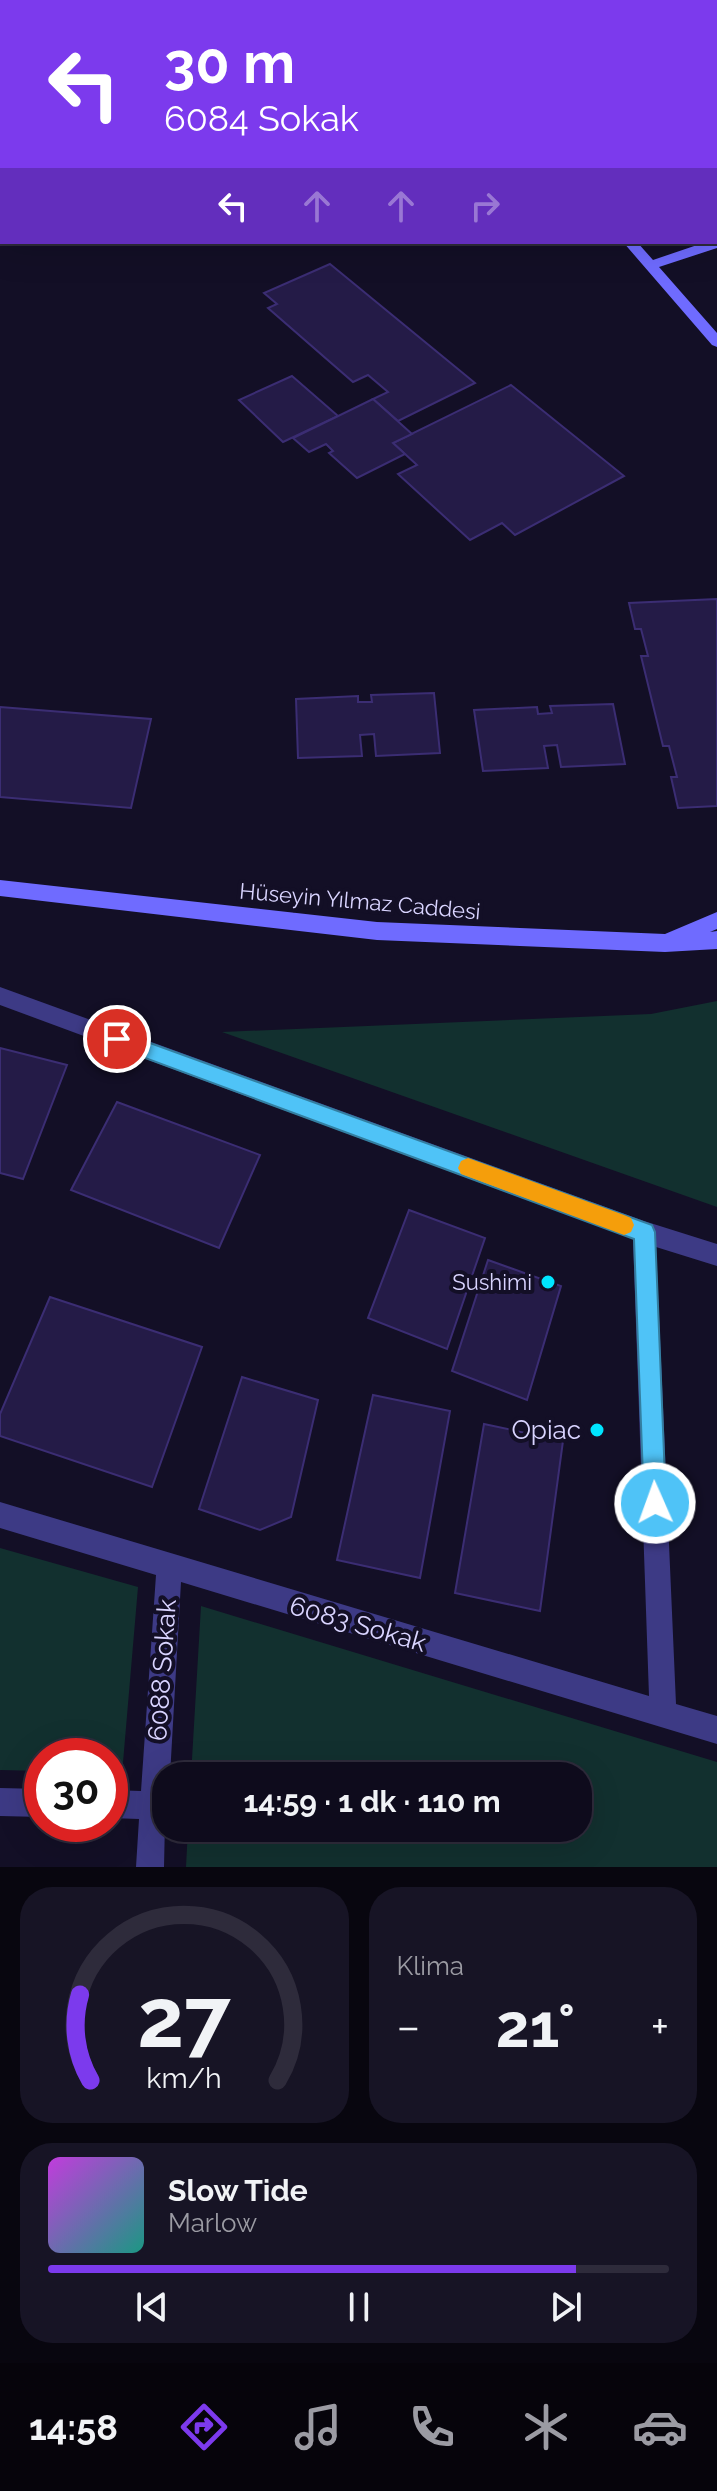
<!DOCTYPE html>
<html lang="tr">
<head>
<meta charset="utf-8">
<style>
  :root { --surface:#0e0b1c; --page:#171425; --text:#f1f3f6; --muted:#9b9ba3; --line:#2e2b3b; --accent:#7c3aed }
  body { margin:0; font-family:Raleway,sans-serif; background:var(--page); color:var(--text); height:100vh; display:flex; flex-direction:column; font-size:30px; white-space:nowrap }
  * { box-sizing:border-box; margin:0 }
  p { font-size:26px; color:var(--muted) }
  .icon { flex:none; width:44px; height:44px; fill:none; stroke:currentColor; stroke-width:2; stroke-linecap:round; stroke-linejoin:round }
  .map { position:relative; height:1867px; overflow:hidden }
  .panel { display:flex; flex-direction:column; gap:20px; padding:20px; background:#08060f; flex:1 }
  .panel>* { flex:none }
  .guide { position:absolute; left:0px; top:0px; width:718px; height:244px; box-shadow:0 8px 32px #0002,0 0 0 2px var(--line); background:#7c3aed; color:#fff; overflow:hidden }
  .speed { position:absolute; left:24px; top:1738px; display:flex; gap:16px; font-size:40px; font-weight:700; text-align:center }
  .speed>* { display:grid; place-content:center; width:104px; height:104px; border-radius:50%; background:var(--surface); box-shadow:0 8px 32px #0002,0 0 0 2px var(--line); line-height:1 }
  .speed .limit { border:12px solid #d22; background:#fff; color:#111 }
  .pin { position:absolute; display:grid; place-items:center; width:68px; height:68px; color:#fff; margin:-34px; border:4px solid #fff; border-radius:50%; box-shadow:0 2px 8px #0007 }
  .me { position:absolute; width:88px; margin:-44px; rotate:358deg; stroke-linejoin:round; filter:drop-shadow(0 0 6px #0008) }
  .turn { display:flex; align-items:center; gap:28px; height:168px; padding:0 32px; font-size:36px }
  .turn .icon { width:104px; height:104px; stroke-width:2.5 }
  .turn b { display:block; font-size:56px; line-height:68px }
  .lanes { display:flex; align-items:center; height:76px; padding:0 32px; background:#0003; justify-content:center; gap:40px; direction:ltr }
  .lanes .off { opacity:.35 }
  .big { font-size:60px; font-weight:700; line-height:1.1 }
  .panel .tile { flex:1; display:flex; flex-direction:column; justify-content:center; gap:12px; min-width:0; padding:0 28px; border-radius:32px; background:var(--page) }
  .panel .dial { align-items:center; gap:0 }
  .dial svg { height:208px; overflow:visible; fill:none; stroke:var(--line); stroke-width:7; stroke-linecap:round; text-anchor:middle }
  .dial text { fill:var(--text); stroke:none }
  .song { display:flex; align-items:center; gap:24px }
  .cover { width:96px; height:96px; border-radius:12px; background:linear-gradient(135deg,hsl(290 70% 55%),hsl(170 70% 35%)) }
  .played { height:8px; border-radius:4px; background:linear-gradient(90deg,var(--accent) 85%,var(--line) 85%) }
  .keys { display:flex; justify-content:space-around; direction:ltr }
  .heat { display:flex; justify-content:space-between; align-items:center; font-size:44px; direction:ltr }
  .panel .tiles { flex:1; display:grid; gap:20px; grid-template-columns:1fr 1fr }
  .tile:last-child { grid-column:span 2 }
  .trip { position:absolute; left:152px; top:1762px; width:440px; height:80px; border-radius:32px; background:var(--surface); box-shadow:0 8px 32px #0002,0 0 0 2px var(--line); font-weight:700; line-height:80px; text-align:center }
  .menu { display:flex; height:128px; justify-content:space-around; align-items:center; background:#06040b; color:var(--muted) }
  .menu .icon { width:56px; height:56px }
  .menu .selected { color:var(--accent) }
  .menu b { font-size:36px; color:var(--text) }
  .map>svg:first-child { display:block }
  .green { fill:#12302f }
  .building { fill:#241b47; stroke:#3b2d73; stroke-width:2 }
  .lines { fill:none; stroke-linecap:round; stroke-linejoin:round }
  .lane { fill:#3d3a85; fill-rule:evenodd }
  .street { fill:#3d3a85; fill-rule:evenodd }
  .secondary { fill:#6f6bff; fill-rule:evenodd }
  .route { fill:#4fc3f7; stroke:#337fa1; stroke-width:2 }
  .slow { fill:#f59e0b }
  .poi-dot { fill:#00e5ff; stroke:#130f26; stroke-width:3 }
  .labels { text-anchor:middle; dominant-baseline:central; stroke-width:8; stroke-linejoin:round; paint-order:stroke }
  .street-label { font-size:22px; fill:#d9d4ff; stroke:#130f26 }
  .poi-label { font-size:22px; fill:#d9d4ff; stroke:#130f26; text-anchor:end }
  .near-poi-label { font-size:26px; fill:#d9d4ff; stroke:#130f26; text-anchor:end }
  .near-street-label { font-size:26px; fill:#d9d4ff; stroke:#130f26 }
</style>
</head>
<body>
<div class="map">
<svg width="717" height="1867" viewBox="0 0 717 1867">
  <rect width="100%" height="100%" fill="#130f26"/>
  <g class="green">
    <path d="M365 0H717V182L716 2Z"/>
    <path d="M717 1001V1207L222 1032 651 1014Z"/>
    <path d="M0 1548 138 1587 122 1774 110 1773V1756H42V1771L0 1770Z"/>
    <path d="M201 1606 717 1762V1867H186L188 1828H578V1776H191Z"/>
  </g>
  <g class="building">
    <path d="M0 0H186L188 2H2V63Z"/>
    <path d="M330 264 475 383 398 421 373 399 388 392 368 375 353 382 268 308 277 304 264 293Z"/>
    <path d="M292 376 338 416 283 442 239 400Z"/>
    <path d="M511 385 624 476 515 535 502 523 470 540 398 474 417 465 393 443Z"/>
    <path d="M373 399 412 434 393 443 405 454 357 478 329 453 333 451 326 444 309 452 293 438Z"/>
    <path d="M717 599V806L678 808 671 777H677L669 746H663L641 656H648L641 629H635L629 603Z"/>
    <path d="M434 693 440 753 376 756 374 734 360 735 362 756 298 758 296 699 358 696V702H372L371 695Z"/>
    <path d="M613 704 625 764 561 767 557 745 544 746 548 768 483 771 474 710 537 707 538 714 552 713 550 706Z"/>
    <path d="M0 707 151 719 131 808 0 797Z"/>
    <path d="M0 1048 67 1065 23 1179 0 1173Z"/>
    <path d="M117 1102 260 1155 219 1248 71 1190Z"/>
    <path d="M409 1210 485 1238 447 1349 368 1318Z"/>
    <path d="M488 1260 561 1286 527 1400 452 1371Z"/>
    <path d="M50 1297 202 1347 152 1487 0 1436V1414Z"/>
    <path d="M242 1377 318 1400 291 1517 260 1530 199 1509Z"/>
    <path d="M373 1395 450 1411 420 1578 337 1560Z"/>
    <path d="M484 1424 563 1441 540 1611 455 1593Z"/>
  </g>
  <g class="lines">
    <g class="lane">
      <path d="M391 0H403L404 2H392Z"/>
      <rect x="565" y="0" width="10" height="2"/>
      <rect x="716" y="17" width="1" height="6"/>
      <rect x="716" y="171" width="1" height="8"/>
    </g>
    <g class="street">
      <path d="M0 987 644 1221 717 1244V1266L656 1247 676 1704 717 1716V1744L181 1582 170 1776H166L164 1867H136L139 1819 110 1818V1790L141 1791 156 1575 0 1528V1502L649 1696 633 1239 0 1005Z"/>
      <path d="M0 1788 42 1789V1817L0 1816Z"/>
    </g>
    <g class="secondary">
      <path d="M314 0H327L329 2H316Z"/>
      <path d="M717 239V248L659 267 717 333V347L712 345 623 242H637L653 260 706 242H716Z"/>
      <path d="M0 880 377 922 665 934 717 912V929L710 932 717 931V949L665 952 377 940 0 896Z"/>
    </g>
  </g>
  <path class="route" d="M117 1031 652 1225 655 1232 666 1503 663 1511 655 1515 647 1511 644 1503 634 1239 110 1045 108 1039 110 1033Z"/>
  <path class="slow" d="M468 1158 624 1215 631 1218 634 1225 631 1232 624 1235 461 1174 458 1168 461 1161Z"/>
  <g class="poi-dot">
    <circle cx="548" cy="1282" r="8"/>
    <circle cx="597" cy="1430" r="8"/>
  </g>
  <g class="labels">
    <g class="street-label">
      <text transform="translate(360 901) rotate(5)">Hüseyin Yılmaz Caddesi</text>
    </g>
    <g class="poi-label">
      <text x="532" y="1282">Sushimi</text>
    </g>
    <g class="near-poi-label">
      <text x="581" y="1430">Opiac</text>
    </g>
    <g class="near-street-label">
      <text transform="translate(358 1624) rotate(16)">6083 Sokak</text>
      <text transform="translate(162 1670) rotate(-86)">6088 Sokak</text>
    </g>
  </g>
</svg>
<div class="speed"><div class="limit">30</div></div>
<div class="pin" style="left:117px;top:1039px;background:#d93025"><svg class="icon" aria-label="arrive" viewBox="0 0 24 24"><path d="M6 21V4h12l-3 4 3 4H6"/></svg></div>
<svg class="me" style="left:655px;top:1503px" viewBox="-20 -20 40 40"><circle r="17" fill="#4fc3f7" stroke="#fff" stroke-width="3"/><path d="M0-11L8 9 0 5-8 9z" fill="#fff"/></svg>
<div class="trip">14:59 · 1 dk · 110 m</div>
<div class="guide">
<div class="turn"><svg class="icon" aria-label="left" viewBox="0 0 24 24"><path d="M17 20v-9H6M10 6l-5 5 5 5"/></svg><div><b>30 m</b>6084 Sokak</div></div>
<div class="lanes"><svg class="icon" aria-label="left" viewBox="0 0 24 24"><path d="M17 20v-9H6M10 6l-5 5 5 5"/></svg><svg class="icon off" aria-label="ahead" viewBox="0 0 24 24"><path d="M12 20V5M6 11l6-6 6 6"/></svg><svg class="icon off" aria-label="ahead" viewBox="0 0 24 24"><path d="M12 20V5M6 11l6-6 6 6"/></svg><svg class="icon off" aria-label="right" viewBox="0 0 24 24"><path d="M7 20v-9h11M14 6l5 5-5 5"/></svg></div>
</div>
</div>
<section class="panel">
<div class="tiles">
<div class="tile dial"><svg viewBox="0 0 100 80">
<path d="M14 69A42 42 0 1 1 86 69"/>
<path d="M14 69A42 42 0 0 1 10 36" stroke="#7c3aed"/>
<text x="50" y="56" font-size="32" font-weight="700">27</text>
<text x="50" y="72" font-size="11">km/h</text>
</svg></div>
<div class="tile"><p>Klima</p>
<div class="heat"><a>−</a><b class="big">21°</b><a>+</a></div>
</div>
<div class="tile">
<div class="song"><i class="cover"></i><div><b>Slow Tide</b><p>Marlow</p></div></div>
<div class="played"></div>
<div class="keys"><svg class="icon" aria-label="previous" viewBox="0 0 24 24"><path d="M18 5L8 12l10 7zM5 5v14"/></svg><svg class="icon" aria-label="pause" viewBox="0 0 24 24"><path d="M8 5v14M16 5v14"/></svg><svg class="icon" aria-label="next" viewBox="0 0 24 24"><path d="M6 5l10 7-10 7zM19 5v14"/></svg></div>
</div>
</div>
</section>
<nav class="menu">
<b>14:58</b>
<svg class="icon selected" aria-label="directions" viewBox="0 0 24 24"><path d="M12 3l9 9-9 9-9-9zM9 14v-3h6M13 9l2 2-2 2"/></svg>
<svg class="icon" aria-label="music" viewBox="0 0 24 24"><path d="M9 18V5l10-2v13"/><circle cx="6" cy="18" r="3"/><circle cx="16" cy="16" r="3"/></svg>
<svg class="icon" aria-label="phone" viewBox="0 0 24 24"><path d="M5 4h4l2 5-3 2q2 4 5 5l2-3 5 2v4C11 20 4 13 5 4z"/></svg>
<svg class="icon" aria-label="climate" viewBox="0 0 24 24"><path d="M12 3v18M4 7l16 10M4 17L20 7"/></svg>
<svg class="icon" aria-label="car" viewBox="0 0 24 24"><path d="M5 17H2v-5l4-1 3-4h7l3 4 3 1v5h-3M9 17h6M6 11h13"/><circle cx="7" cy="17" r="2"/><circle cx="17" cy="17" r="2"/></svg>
</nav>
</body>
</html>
